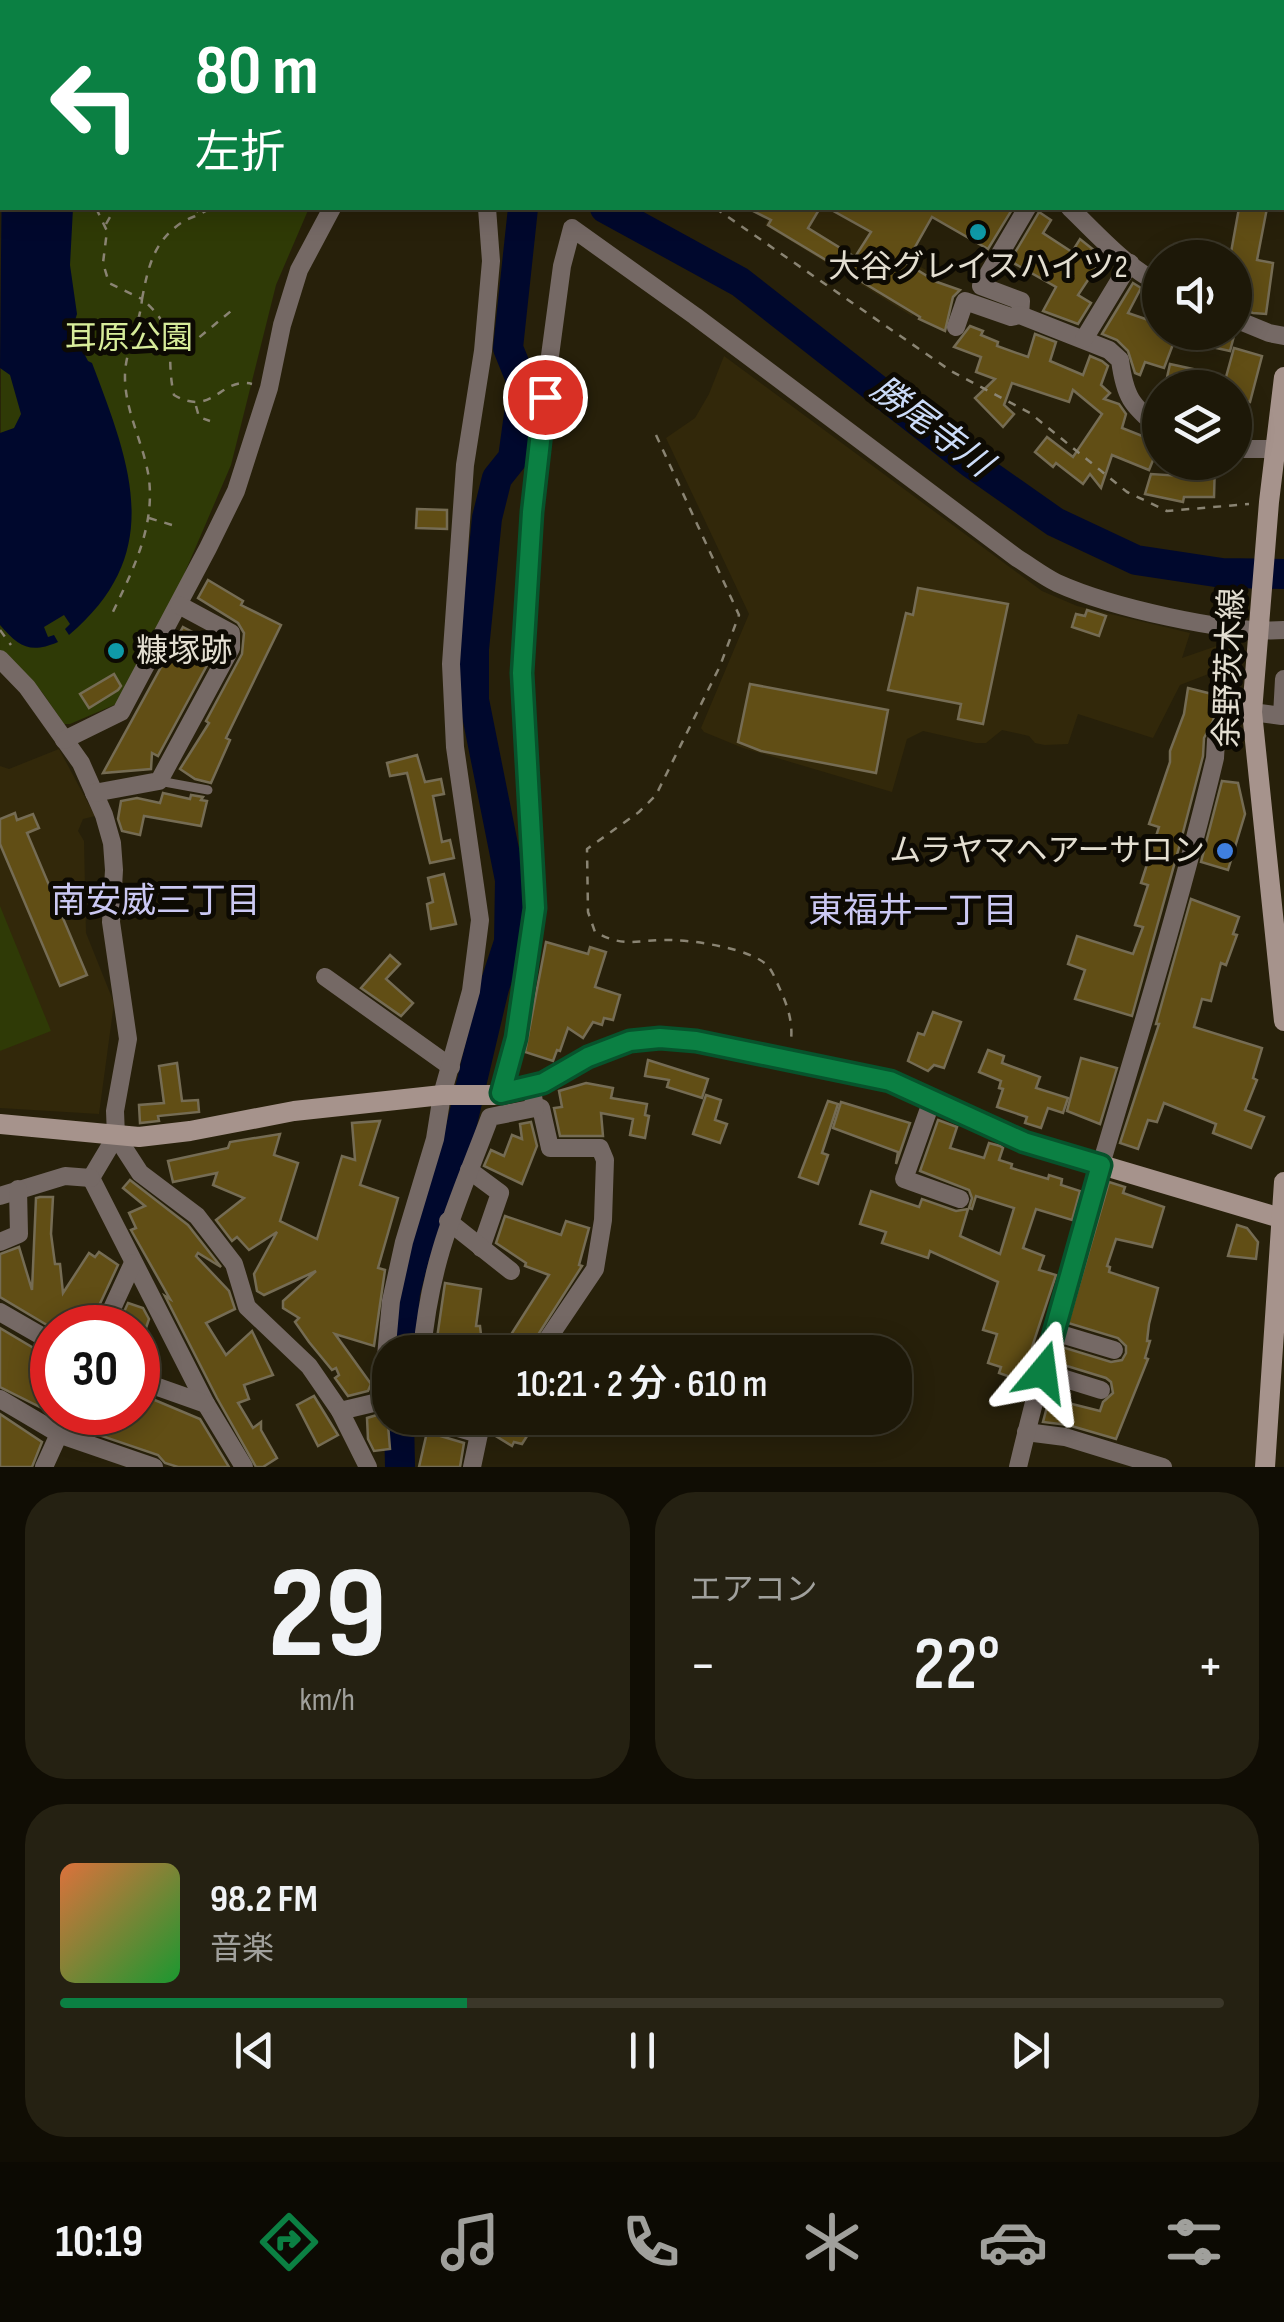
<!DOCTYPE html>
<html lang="ja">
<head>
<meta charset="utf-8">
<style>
  :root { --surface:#1d1808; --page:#252112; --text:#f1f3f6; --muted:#a0a09c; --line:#3b3729; --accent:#0b8043 }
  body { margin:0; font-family:"Sofia Sans Condensed","Noto Sans JP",sans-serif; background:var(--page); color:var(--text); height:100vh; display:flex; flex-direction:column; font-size:38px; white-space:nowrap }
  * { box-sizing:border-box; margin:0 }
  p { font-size:32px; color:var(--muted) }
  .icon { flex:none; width:55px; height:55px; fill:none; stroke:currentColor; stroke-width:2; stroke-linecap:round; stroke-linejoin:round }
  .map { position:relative; height:1467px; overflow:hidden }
  .side { display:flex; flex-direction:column; gap:25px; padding:25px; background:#100d04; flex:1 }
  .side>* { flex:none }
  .guide { position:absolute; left:0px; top:0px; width:1285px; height:210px; box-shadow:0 5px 25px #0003,0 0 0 2px var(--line); background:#0b8043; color:#fff; overflow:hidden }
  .controls { position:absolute; left:1142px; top:240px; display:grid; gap:20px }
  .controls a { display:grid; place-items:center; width:110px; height:110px; border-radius:50%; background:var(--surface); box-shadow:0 5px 25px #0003,0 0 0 2px var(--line); font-size:50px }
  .speed { position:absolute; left:30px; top:1305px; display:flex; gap:20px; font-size:50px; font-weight:700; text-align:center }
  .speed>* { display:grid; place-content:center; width:130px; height:130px; border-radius:50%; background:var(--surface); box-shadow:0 5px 25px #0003,0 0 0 2px var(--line); line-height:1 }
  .speed .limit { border:15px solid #d22; background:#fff; color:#111 }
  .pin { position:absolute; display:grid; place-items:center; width:85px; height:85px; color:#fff; margin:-42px; border:5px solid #fff; border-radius:50%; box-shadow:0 2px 10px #0007 }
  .me { position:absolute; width:110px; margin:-55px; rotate:16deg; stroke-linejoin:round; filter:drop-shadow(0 0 8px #0008) }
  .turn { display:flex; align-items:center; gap:35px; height:210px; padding:0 30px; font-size:45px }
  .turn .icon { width:130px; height:130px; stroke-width:2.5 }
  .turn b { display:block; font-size:70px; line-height:85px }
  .big { font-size:75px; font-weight:600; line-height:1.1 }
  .side .tile { flex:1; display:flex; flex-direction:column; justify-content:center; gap:15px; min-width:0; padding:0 35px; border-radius:40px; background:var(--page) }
  .side .dial { align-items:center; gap:0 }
  .dial b { font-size:130px; line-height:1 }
  .song { display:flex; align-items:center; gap:30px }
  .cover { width:120px; height:120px; border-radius:15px; background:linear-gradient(135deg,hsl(20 70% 55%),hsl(130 70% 35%)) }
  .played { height:10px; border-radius:5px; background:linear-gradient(90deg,var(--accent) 35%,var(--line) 35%) }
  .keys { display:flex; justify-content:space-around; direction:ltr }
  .heat { display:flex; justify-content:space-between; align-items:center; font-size:55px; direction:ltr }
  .side .tiles { flex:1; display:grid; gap:25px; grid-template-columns:1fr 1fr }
  .tile:last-child { grid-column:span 2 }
  .trip { position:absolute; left:372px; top:1335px; width:540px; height:100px; border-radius:40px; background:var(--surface); box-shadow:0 5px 25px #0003,0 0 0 2px var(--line); font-weight:600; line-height:100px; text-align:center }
  .menu { display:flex; height:160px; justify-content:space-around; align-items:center; background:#0c0a03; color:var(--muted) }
  .menu .icon { width:70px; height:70px }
  .menu .on { color:var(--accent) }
  .menu b { font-size:45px; color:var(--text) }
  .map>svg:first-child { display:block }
  .built { fill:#32280a }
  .green { fill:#2f3a06 }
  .water { fill:#00082d }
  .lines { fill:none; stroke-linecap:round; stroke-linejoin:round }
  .river { stroke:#00082d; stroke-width:30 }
  .building { fill:#614e15; stroke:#756c54; stroke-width:2.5 }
  .path { stroke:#8a8473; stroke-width:2.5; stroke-dasharray:8 8; stroke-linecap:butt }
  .lane { stroke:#756965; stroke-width:9 }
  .street { stroke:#756965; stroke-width:18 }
  .secondary { stroke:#a6938c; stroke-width:20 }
  .route-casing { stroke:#07532c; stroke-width:25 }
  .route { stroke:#0b8043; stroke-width:18 }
  .culture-dot { fill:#0f9aa8; stroke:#0d0a03; stroke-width:4 }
  .shop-dot { fill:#3f7fe0; stroke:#0d0a03; stroke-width:4 }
  .labels { text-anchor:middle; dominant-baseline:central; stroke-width:10; stroke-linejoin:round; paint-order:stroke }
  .poi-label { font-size:32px; fill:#e3ded1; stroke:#0d0a03 }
  .park-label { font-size:32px; fill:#d7ec9a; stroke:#0d0a03 }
  .street-label { font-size:32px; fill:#e3ded1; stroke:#0d0a03 }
  .water-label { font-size:35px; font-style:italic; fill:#cbdbf8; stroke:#0d0a03 }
  .neighbourhood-label { font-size:35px; fill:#cbc8f3; stroke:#0d0a03 }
</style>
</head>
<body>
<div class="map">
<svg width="1284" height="1467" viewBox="0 0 1284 1467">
  <rect width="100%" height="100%" fill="#27200a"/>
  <g class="built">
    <path d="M775 208H894L875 240 936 276 912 316 765 225Z"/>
    <path d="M724 356 1042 591 1077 606 1190 633 1182 658 1231 641 1229 666 1180 685 1153 738 1078 714 1068 744 1045 745 1035 743 1029 736 1002 730 986 743H976L923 731 907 739 892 792 743 748 704 732 701 728 749 614 666 438 695 418 709 394Z"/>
    <path d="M59 749 95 816 83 819 78 831 84 841 86 933 114 1003 99 1114 0 1108V766L9 769Z"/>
  </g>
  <g class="green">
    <path d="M2 49V208H309L276 285 231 465 173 600 121 702 70 724H64L42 692 0 650Z"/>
    <path d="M0 906 51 1031 0 1051Z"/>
  </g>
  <path class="water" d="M2 147V208H73L70 265 77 314 72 330 88 361 92 363C131 466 166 553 69 635L65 629 70 624 64 615 44 627 48 637 54 635 58 642C30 654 19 647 0 625V433L14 428 21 414 10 375 0 368Z"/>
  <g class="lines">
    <g class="river">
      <path d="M466 0V2"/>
      <path d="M605 208 740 282 971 463 1055 522 1136 560 1222 573 1284 574"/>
      <path d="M401 1352 405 1293 415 1254 459 1136 494 988 509 942 510 880 474 700V649L487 518 497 478 513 458 523 385 508 348 523 208"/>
      <path d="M399 1418 400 1467"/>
    </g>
  </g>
  <g class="building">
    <path d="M747 208H820L808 228 855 257 871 232 828 208H1013L988 249 932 217 906 263 937 282 960 290 953 297 945 331 919 319 920 317 768 225 771 220Z"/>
    <path d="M1239 208H1267L1257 260 1273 263 1266 314 1253 313 1250 312 1251 305 1235 302V258H1230Z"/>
    <path d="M1039 212 1051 220 1043 233 1072 252 1080 239 1100 255 1094 262 1098 265 1078 295 1091 303 1078 324 1043 311 1056 287 1010 261Z"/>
    <path d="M1133 283 1141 288 1128 313 1160 324V332H1235L1230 351 1175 339 1164 368 1145 362 1140 375 1135 373 1128 351 1117 340 1102 334Z"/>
    <path d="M970 326 983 331 981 335 998 342 997 346 1028 357 1035 334 1056 342 1050 361 1083 375 1090 356 1102 361 1108 366 1101 385 1110 393 1104 399 1119 404 1126 414 1122 428 1160 443 1149 470 1112 455 1101 488 1090 474 1083 484 1056 463 1053 467 1035 452 1047 437 1073 457 1102 414 1073 390 1069 402 1012 383 1004 405 1014 414 1003 427 975 398 995 379 976 372 981 357 954 347Z"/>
    <path d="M1234 348 1262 356 1250 402 1235 398V388H1223Z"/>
    <path d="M1170 364 1202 371 1198 388 1166 382Z"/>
    <path d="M1197 462H1215L1214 497H1184L1183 502 1145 494 1151 474 1197 477Z"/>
    <path d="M417 509 447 510V529L416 528Z"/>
    <path d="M208 580 243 601 241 605 281 625 226 738 230 740 211 783 195 779 180 769 209 723 206 721 242 654 244 633 238 623 198 598Z"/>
    <path d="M918 588 1008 604 983 724 958 719 961 704 888 690 906 613 913 615Z"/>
    <path d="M1087 610 1106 616 1099 636 1072 627 1076 614 1085 616Z"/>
    <path d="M183 627 208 640 210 636 218 640V645L158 756 152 753 151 769 103 773Z"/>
    <path d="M114 674 121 686 118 690 89 708 80 694Z"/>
    <path d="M750 684 888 710 876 773 761 751 738 742Z"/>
    <path d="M1188 688 1220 696 1213 721 1204 738 1203 756 1180 844 1132 1016 1075 999 1085 970 1068 964 1077 936 1133 954 1143 927 1135 925 1148 885 1141 883 1159 827 1149 824 1170 762V751L1184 714Z"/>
    <path d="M417 755 425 782 441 779 444 794 433 796 442 842 450 840 454 858 430 863 407 773 390 776 387 763Z"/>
    <path d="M1222 781 1238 783 1245 814 1228 870 1201 862Z"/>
    <path d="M163 793 190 799 191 795 203 797 201 800 207 801 201 826 144 816 140 835 122 831 118 819 121 801 137 798 160 803Z"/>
    <path d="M15 813 17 820 33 814 39 828 27 833 87 975 60 986 0 844V819Z"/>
    <path d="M444 874 456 924 431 929 427 904 433 902 428 878Z"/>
    <path d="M1191 899 1239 917 1233 934 1237 935 1226 965 1221 963 1211 1001 1202 999 1194 1027 1262 1048 1253 1078 1257 1080 1245 1110 1264 1117 1251 1148 1213 1133 1216 1124 1164 1103 1157 1122 1148 1120 1138 1149 1120 1143 1159 1024H1156Z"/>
    <path d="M546 942 588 954 590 947 606 952 595 987 620 995 613 1020 604 1018 602 1025 593 1022 583 1038 568 1028 560 1051 557 1050 553 1061 525 1052Z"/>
    <path d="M390 955 400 964 386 979 413 1003 401 1016 361 988Z"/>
    <path d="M933 1012 961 1022 944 1068 934 1065 928 1071 908 1061 918 1033 924 1035Z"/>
    <path d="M988 1050 1004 1056 1002 1063 1040 1077 1036 1088 1068 1098 1063 1113 1048 1108 1041 1128 1025 1123 1027 1117 997 1107 1003 1089 999 1088 1001 1081 979 1072Z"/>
    <path d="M1081 1058 1117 1068 1100 1124 1067 1111Z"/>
    <path d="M648 1060 708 1079 702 1098 667 1087 669 1080 645 1076Z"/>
    <path d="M177 1063 182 1101 198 1100 199 1112 158 1116 159 1121 140 1123 139 1105 164 1103 159 1066Z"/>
    <path d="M586 1083 613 1088 611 1098 647 1104 645 1115 649 1116 645 1138 630 1135 633 1119 601 1113 603 1136H560L554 1108 562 1107 559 1091Z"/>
    <path d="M706 1095 721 1100 715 1120 727 1124 720 1143 693 1134Z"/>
    <path d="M828 1101 838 1104 822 1153 828 1155 818 1184 799 1177Z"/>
    <path d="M841 1102 910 1123 896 1164 898 1152 833 1128Z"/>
    <path d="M938 1120 957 1127 950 1148 984 1158 989 1143 1000 1146 1003 1148 999 1160 1012 1164 1011 1168 1048 1179 1049 1175 1062 1179 1061 1185 1080 1191 1072 1220 1036 1209 1023 1248 1044 1256 1039 1270 1056 1275 1028 1359 1032 1361 1025 1382 999 1373 1001 1367 988 1363 997 1334 983 1330 998 1282 930 1251 928 1258 882 1243 886 1232 860 1224 871 1191 919 1207 922 1199 956 1211 968 1209 960 1236 1000 1254 1014 1208 976 1196 972 1209 969 1208 972 1198 969 1190 920 1171Z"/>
    <path d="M380 1121 360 1185 398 1198 378 1268 385 1270 374 1346 335 1334 371 1384 368 1391 348 1396 335 1378 339 1375 336 1368 332 1370 309 1342 295 1322 299 1318 283 1308V1301L316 1271 264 1295 257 1291 254 1274 277 1232 249 1250 237 1237 232 1241 216 1220 244 1198 213 1185 217 1173 173 1182 168 1161 228 1148 230 1142 280 1134 274 1155 298 1163 280 1221 317 1239 342 1156 355 1160 352 1123Z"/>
    <path d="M531 1122 537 1146 522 1184 484 1166 491 1150 504 1156 512 1135 522 1139 520 1124Z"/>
    <path d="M130 1180 188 1225 221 1267 198 1253 196 1256 229 1291 235 1309 206 1323 226 1355 252 1331 273 1375 244 1385 249 1399 238 1403 253 1428 261 1422V1430L277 1458 263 1467H256L217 1398 165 1296 170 1299 131 1230 136 1228 129 1213 145 1206 123 1188Z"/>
    <path d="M1109 1182 1125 1187 1123 1193 1164 1207 1152 1247 1116 1239 1107 1266 1110 1267 1109 1272 1158 1288 1149 1324 1147 1341H1150L1145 1358 1148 1359 1116 1439 1068 1425 1043 1422 1052 1388 1070 1394 1068 1403 1100 1411 1103 1402 1113 1393 1111 1382 1106 1378 1057 1363 1062 1347 1111 1362 1122 1360 1126 1353V1346L1118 1338 1068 1323Z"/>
    <path d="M40 1197H53L51 1234 55 1264H60L63 1293 89 1253 95 1257 99 1252 118 1265 91 1323 86 1328H52L0 1297V1254L19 1247 32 1290 36 1198Z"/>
    <path d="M505 1216 561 1235 566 1221 589 1228 579 1265 582 1266 527 1352H500L549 1275 525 1266 526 1263 496 1243Z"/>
    <path d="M1237 1225 1247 1228 1258 1242 1256 1259 1228 1256Z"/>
    <path d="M445 1283 481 1289 476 1326H480L483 1352H435Z"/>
    <path d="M128 1303 143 1308 149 1319 145 1331 119 1323Z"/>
    <path d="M0 1328 52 1359V1397L46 1410 0 1387Z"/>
    <path d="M138 1393 200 1419 229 1467H178L165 1463 158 1455 81 1429 77 1424 81 1412H138Z"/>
    <path d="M314 1396 338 1435 318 1446 297 1405Z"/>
    <path d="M387 1412 390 1449 374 1451 368 1439 367 1418Z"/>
    <path d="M0 1414 42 1442 32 1467H0Z"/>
    <path d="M467 1418H522L534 1425 522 1444 514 1442 512 1446 491 1433 487 1425Z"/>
    <path d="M427 1432 464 1443 460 1467H419Z"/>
  </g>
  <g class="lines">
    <g class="path">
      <path d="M225 0 226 2"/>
      <path d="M558 0 560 2"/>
      <path d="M1180 0 1181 2"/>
      <path d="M89 2 90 0"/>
      <path d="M288 2 289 0"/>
      <path d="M0 96 2 82"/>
      <path d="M0 106V140"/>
      <path d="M96 208 107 231 103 263 109 283 142 299C140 325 126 348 125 374 124 411 144 443 149 479 155 529 131 574 110 618"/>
      <path d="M191 208 201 213"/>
      <path d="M209 208C201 216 191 216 181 223 153 242 148 268 142 299 182 333 164 352 174 395 213 418 221 376 252 384"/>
      <path d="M715 208 951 371 1030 413 1127 492 1167 511 1249 504"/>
      <path d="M106 224 115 208"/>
      <path d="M170 349 196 340 231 311"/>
      <path d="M196 406 199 417 210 421"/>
      <path d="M656 435 739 615 720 666 656 795 639 812 587 849 588 912 595 932C623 947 632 941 663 940 688 939 751 948 768 966 773 972 776 981 779 987 787 1004 793 1021 791 1040"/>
      <path d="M149 518 172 525"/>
      <path d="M0 630 11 645"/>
    </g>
    <g class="lane">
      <path d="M674 1 675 0"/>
      <path d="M159 781 208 790"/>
    </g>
    <g class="street">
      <path d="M411 0 412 2"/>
      <path d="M608 0 611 2"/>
      <path d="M796 0 798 2"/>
      <path d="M1051 0 1057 2"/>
      <path d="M913 2 915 0"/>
      <path d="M1116 2 1125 0"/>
      <path d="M1070 208C1097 234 1126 267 1160 284"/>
      <path d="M1020 315 1021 301 981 286 1027 208"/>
      <path d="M1235 319 1269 333 1284 336"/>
      <path d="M956 327 965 301 1011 317 1020 315 1109 350 1120 360C1125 397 1131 405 1160 429"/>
      <path d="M1084 339 1130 263"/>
      <path d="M1235 449H1275"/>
      <path d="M0 659 27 687 81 763 104 815 112 843 114 870 111 922 128 1039 115 1111 116 1136 140 1173 197 1216 234 1264 247 1307 309 1366 340 1411"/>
      <path d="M64 740 121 712 208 548 236 491 269 388 282 325 299 270 332 208"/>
      <path d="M94 793 159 781 231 648V633L179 605"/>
      <path d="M325 977 451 1067"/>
      <path d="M501 1093 516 1037 535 908 522 673 541 423 562 266 572 228 695 316 1017 558C1030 566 1043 576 1057 583 1110 607 1227 634 1284 630"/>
      <path d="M932 1100 904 1179 960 1199"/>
      <path d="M535 1108H541L550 1148H600L605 1160 603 1220 595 1269 539 1352"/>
      <path d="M469 1170 500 1193 481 1248"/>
      <path d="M91 1178 206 1404 244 1467"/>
      <path d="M91 1178 116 1136"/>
      <path d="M0 1196 65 1176 91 1178"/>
      <path d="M448 1221 511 1271"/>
      <path d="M0 1242 19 1234 18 1189"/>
      <path d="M0 1312 52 1342"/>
      <path d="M103 1328 133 1263"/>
      <path d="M1054 1332 1114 1350"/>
      <path d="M422 1352C430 1258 458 1202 490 1117L535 1108 533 1096"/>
      <path d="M1043 1372 1101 1390"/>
      <path d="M138 1380 206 1404"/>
      <path d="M0 1399 61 1435 154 1467"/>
      <path d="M424 1418 479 1434 472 1467"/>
      <path d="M1026 1432 1065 1437 1163 1467"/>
      <path d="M44 1467 69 1412"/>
      <path d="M368 1467 340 1411 382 1401 391 1301 404 1242 435 1139 442 1095 471 991 480 920 455 747 451 664 465 465 483 351 491 261 487 208"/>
      <path d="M1018 1467C1075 1228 1158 997 1215 758L1216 740 1231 716 1252 712 1282 716 1284 679"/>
    </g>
    <g class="secondary">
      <path d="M1284 377 1269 502 1252 712 1284 1021"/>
      <path d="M0 1124 139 1137 190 1131 294 1111 442 1095H493L543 1083 588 1057 630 1041 660 1038 696 1041 890 1081 1024 1142 1284 1219"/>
      <path d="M1265 1467 1284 1182"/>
    </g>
  </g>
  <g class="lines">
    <defs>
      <path id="route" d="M545 397 532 512 522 673 535 908 516 1038 501 1093 543 1083 588 1057 630 1041 660 1038 696 1041 890 1081 1024 1142 1101 1165 1043 1372"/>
    </defs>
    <use href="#route" class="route-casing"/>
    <use href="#route" class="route"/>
  </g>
  <g class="culture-dot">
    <circle cx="978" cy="232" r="10"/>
    <circle cx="116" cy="651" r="10"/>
  </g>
  <circle class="shop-dot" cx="1225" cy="851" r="10"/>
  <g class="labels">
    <g class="poi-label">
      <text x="978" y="267">大谷グレイスハイツ2</text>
      <text x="136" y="651" text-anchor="start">糠塚跡</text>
      <text x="1205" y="851" text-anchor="end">ムラヤマヘアーサロン</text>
    </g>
    <g class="park-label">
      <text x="129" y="338">耳原公園</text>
    </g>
    <g class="street-label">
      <text transform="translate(1230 668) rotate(-88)">余野茨木線</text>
    </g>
    <g class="water-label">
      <text transform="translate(931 427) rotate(37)">勝尾寺川</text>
    </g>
    <g class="neighbourhood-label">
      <text x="156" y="901">南安威三丁目</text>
      <text x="913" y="911">東福井一丁目</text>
    </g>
  </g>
</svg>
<div class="controls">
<a><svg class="icon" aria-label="sound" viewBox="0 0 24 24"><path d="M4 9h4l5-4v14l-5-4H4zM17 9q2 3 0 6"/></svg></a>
<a><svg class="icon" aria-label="layers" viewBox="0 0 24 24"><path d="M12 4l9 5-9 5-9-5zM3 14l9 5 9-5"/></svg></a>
</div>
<div class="speed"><div class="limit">30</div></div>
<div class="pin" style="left:545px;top:397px;background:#d93025"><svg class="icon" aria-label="arrive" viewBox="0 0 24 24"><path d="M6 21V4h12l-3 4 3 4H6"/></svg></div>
<svg class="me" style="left:1043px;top:1372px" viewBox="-20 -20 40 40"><path d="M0-17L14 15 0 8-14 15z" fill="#0b8043" stroke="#fff" stroke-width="4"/></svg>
<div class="trip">10:21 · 2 分 · 610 m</div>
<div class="guide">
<div class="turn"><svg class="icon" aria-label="left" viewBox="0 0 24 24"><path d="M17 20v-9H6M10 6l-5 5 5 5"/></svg><div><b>80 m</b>左折</div></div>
</div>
</div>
<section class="side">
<div class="tiles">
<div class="tile dial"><b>29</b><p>km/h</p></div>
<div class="tile"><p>エアコン</p>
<div class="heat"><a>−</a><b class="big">22°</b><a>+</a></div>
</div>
<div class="tile">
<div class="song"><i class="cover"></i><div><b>98.2 FM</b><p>音楽</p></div></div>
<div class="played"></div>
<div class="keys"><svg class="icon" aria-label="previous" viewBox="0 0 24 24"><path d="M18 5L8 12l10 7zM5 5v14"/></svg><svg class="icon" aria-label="pause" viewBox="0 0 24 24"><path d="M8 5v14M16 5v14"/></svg><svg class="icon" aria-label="next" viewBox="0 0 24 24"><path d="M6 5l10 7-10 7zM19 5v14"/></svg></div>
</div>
</div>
</section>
<nav class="menu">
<b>10:19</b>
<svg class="icon on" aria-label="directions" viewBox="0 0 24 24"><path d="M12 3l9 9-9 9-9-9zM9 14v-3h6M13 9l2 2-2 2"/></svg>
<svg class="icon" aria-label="music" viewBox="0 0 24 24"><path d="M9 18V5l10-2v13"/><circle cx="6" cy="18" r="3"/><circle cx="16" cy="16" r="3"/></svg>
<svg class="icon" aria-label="phone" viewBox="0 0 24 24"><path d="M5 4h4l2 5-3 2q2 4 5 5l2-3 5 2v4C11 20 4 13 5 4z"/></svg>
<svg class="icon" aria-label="climate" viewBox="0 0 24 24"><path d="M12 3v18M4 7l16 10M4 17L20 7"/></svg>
<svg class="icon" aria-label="car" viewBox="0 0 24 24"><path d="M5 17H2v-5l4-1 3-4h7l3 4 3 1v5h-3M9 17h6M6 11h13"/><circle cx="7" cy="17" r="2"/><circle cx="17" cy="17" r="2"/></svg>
<svg class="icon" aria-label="filters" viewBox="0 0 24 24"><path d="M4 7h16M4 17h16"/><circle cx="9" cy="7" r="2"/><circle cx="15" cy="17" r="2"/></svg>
</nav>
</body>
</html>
